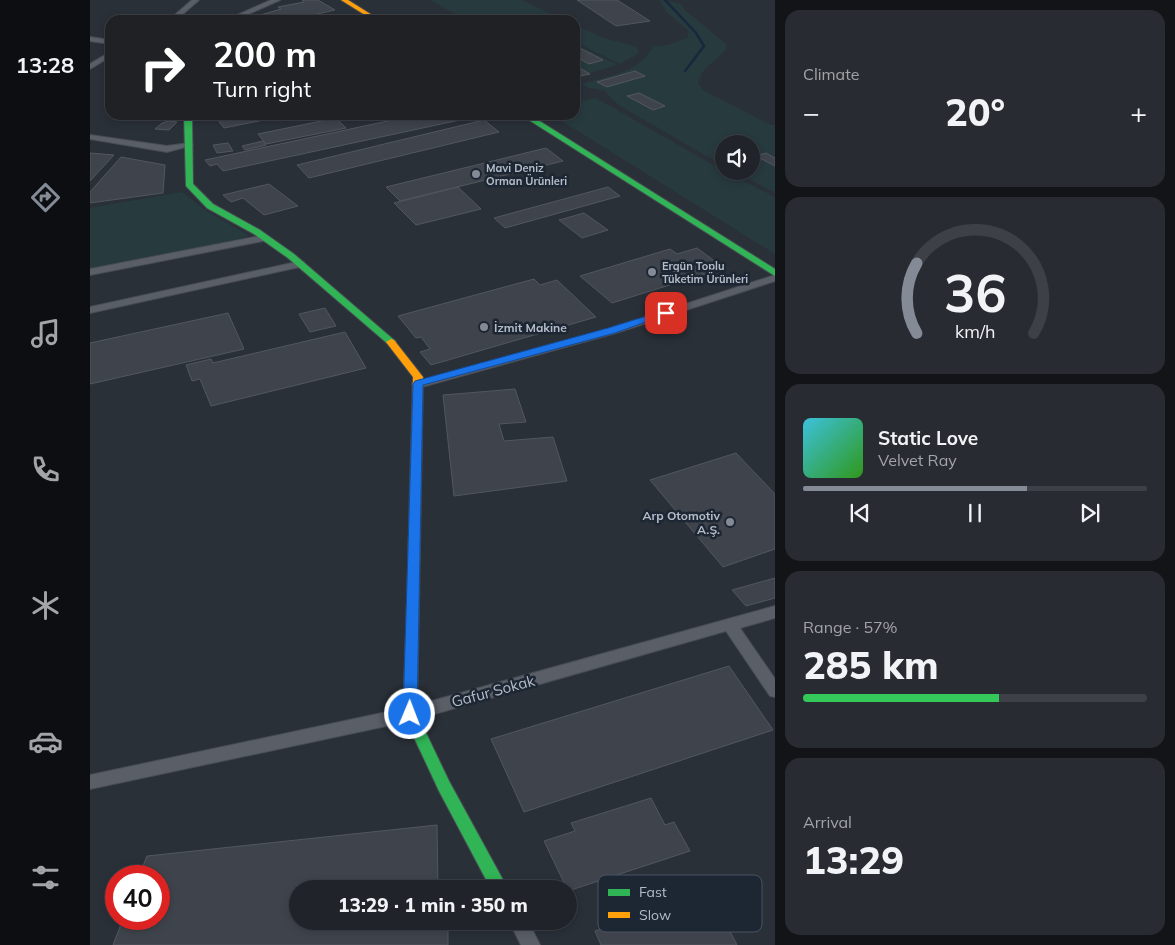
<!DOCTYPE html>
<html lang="en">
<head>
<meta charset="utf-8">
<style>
  :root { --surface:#20242a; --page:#282c32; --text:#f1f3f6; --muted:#a2a4a8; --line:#3d4147; --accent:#848b96 }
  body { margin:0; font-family:Mulish,sans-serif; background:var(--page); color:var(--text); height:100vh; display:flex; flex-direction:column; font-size:19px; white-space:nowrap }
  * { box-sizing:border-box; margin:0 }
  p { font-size:16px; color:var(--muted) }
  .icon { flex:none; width:28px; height:28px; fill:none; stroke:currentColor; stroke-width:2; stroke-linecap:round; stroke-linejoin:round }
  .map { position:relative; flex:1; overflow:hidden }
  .side { display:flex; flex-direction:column; gap:10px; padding:10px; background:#121417; width:400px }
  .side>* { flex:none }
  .banner { position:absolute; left:15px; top:15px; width:475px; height:105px; border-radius:15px; box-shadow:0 2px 8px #0003,0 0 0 1px var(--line); background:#202124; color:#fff; overflow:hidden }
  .controls { position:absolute; left:625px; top:135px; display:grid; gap:10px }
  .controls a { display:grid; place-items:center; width:45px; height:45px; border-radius:50%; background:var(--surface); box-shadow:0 2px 8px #0003,0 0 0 1px var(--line); font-size:25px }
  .speed { position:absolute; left:15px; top:865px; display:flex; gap:10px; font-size:25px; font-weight:700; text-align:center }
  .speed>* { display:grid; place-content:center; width:65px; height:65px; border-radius:50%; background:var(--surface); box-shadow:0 2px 8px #0003,0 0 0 1px var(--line); line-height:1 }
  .speed .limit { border:8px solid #d22; background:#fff; color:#111 }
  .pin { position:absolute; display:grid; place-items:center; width:42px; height:42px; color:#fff; margin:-21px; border-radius:10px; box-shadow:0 2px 8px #0006 }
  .me { position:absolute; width:55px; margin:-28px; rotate:1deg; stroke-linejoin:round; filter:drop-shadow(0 0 4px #0008) }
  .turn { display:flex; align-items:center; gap:18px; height:105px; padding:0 25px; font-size:22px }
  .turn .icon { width:65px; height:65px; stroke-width:2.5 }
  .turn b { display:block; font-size:35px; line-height:42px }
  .big { font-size:38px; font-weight:800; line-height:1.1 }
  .side .card { flex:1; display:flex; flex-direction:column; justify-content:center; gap:8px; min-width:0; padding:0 18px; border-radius:15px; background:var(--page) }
  .side .dial { align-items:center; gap:0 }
  .dial svg { height:130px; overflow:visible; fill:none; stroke:var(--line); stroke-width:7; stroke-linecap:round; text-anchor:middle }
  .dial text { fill:var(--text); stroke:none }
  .song { display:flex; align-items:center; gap:15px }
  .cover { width:60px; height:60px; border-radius:8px; background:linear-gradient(135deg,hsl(190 70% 55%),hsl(110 70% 35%)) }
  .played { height:5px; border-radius:2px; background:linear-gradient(90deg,var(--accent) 65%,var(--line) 65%) }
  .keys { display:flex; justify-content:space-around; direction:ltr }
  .heat { display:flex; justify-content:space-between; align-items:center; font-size:28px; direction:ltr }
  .charge { height:8px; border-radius:4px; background:linear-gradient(90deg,#34c759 57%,var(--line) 0) }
  .trip { position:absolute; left:199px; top:880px; width:288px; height:50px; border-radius:25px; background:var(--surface); box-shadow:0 2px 8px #0003,0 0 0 1px var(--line); font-weight:800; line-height:50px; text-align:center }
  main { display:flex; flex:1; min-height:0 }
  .tab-bar { display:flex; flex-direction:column; width:90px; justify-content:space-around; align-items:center; background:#0d0e11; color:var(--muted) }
  .tab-bar .icon { width:35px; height:35px }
  .tab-bar .selected { color:var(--accent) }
  .tab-bar b { font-size:22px; color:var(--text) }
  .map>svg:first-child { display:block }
  .green { fill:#273a3e }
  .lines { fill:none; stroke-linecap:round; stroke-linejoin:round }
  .stream { stroke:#19273c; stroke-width:2.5 }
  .building { fill:#3f444c; stroke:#52575f }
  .street-casing { stroke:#484c55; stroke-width:2 }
  .fast-casing { stroke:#484c55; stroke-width:2 }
  .slow-casing { stroke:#484c55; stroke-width:2 }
  .street { fill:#5a5e66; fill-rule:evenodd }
  .fast { fill:#30b455; fill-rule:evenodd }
  .slow { fill:#ff9f0a; fill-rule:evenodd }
  .route { fill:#1a73e8; stroke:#114b97 }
  .poi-dot { fill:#848b96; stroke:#1d2633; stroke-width:2 }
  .labels { text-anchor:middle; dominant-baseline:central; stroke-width:5; stroke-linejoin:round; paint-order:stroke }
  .far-poi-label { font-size:11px; font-weight:bold; fill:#b4bcc9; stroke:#1d2633; text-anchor:start }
  .poi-label { font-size:12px; font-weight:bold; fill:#b4bcc9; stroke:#1d2633; text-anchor:start }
  .near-street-label { font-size:15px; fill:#b4bcc9; stroke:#1d2633 }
  .key { fill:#1d2633; stroke:#4a5360; stroke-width:1 }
  .key-label { font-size:14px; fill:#b4bcc9 }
</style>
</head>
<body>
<main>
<nav class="tab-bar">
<b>13:28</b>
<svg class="icon selected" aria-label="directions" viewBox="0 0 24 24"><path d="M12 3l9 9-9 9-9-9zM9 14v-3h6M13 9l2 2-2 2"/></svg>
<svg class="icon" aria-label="music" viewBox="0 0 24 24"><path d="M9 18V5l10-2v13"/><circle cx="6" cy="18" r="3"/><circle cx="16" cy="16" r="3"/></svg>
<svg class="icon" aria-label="phone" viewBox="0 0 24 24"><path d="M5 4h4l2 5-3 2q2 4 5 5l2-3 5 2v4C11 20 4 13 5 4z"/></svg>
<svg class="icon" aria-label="climate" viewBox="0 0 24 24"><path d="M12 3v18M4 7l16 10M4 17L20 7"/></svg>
<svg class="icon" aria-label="car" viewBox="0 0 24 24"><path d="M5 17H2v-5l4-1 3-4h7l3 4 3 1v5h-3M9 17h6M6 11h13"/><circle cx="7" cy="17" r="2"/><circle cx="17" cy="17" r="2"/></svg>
<svg class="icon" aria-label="filters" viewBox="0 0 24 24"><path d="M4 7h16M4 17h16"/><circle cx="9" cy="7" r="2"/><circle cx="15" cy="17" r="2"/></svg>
</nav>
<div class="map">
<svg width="685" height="945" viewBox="0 0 685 945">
  <rect width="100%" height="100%" fill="#2a3038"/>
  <g class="green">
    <path d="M340 0H432L474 20H375Z"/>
    <path d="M570 0 590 3 596 11 636 44V49C626 62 612 66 608 83L613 90 681 125H685V193L644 171H661V144H634V166L530 106 513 90 499 88 491 84C519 76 550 73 563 46L578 45 597 38 599 31 576 12Z"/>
    <path d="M485 25 514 38 544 46 549 50 548 54 530 64 485 42Z"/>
    <path d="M485 44 528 65 485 77Z"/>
    <path d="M506 98 634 171 685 197V254L462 115H485V102Z"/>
    <path d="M92 192 115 210 158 235 156 237 34 265 0 269V208Z"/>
  </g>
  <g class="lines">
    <path class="stream" d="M575 0 606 33 614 46 595 71"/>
  </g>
  <g class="building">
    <path d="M212 0H228L245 10 201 20H153L191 9 188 7 214 2Z"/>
    <path d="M487 0H527L560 21 526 26Z"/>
    <path d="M236 16 241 19 252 16 259 20H216Z"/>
    <path d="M485 47H488L513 60 499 64 485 56Z"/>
    <path d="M485 65 500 74 485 77Z"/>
    <path d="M545 71 555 76 517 87 507 82Z"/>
    <path d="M549 93 575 106 563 110 537 96Z"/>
    <path d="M148 115H170L174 120 134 128 127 119Z"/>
    <path d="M326 115H393L133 171 127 164 120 166 115 160Z"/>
    <path d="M246 118 256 128 176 144 168 134Z"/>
    <path d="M394 120 409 132 219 178 207 165Z"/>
    <path d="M78 121 87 122 79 130 65 129 72 123Z"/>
    <path d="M173 141 176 145 155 150 152 146Z"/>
    <path d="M138 143 143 151 127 153 123 145Z"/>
    <path d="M456 148 473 161 310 201 296 187Z"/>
    <path d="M0 153 24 155 0 181Z"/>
    <path d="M676 153 685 158V166L666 156Z"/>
    <path d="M31 157 75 165 73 193 0 203V192Z"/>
    <path d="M179 184 208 206 174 215 153 198 141 202 133 195Z"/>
    <path d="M368 187 391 209 326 225 304 203Z"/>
    <path d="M518 187 530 196 415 228 404 218Z"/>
    <path d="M494 213 518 230 492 238 469 220Z"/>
    <path d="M607 248 634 268 522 303 490 276 580 249 587 254Z"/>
    <path d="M444 279 450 285 467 280 506 317 341 365 330 352 340 349 331 337 326 338 308 316Z"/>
    <path d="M235 308 246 326 220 332 209 314Z"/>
    <path d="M138 313 154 349 0 384V343Z"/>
    <path d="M255 332 276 368 121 406 110 379 102 381 96 365 121 359 123 363Z"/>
    <path d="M425 389 436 422 409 424 414 441 463 437 477 481 364 496 353 395Z"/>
    <path d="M646 453 685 494V549L633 567 560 480Z"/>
    <path d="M685 578V598L656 606 642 590Z"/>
    <path d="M639 666 683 730 434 812 401 739Z"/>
    <path d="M561 798 575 825 584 822 600 851 478 891 454 841 485 831 481 823Z"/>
    <path d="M347 825 348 889H359H208V921H358V945H23L33 919H69V876H49L57 856Z"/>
    <path d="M622 896 647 945H511L505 931Z"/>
  </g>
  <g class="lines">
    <defs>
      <g id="street">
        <path d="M102 0H109L86 20H79Z"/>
        <path d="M181 0H190L145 20H136Z"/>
        <path d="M0 37 20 40V44L0 41Z"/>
        <path d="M20 52V57L0 69V64Z"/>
        <path d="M0 135 77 146 99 143 103 145 77 152 0 139Z"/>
        <path d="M175 235 178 236V240L0 275V269Z"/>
        <path d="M211 261 214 262V266L0 313V307Z"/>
        <path d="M685 275V281L526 333 328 388 322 384 324 382 518 329Z"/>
        <path d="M685 606V618L650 628 685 679V697L680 696 636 631 320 721 0 789V775L320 707Z"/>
        <path d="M419 921H438L450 945H431Z"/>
      </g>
      <g id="fast">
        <path d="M94 115H102L103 184 123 204 170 230 204 254 304 340 306 342 304 344H298L198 258 164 234 117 208 96 186Z"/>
        <path d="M431 115H440L685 269V276Z"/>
        <path d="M323 596 328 598 329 601 327 714 359 781 418 889H401L349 791 313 714 317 601 318 598Z"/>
      </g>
      <g id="slow">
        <path d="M251 0H258L290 20H283Z"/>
        <path d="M301 339 304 340 333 377 329 601 328 604 323 606 318 604 317 601 323 377 296 342Z"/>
      </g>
    </defs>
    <use href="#street" class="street-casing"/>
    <use href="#fast" class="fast-casing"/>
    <use href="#slow" class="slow-casing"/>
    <use href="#street" class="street"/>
    <use href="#fast" class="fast"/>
    <use href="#slow" class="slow"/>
  </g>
  <path class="route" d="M573 311 581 313 525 333 333 385 327 714 325 718 320 720 315 718 313 714 323 384 325 381 518 328Z"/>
  <g class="poi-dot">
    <circle cx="386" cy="174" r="5"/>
    <circle cx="562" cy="272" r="5"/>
    <circle cx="394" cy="327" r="5"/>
    <circle cx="640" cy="522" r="5"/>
  </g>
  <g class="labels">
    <g class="far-poi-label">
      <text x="396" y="168">Mavi Deniz<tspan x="396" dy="13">Orman Ürünleri</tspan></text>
      <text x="572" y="266">Ergün Toplu<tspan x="572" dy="13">Tüketim Ürünleri</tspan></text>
    </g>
    <g class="poi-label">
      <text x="404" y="327">İzmit Makine</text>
      <text x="630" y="515" text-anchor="end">Arp Otomotiv<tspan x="630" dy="14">A.Ş.</tspan></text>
    </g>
    <g class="near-street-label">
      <text transform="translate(403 691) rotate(-15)">Gafur Sokak</text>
    </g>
  </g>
  <rect x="508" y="875" width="164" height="57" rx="8" class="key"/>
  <rect x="518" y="889" width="22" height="7" fill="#30b455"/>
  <rect x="518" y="912" width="22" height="6" fill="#ff9f0a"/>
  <g class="key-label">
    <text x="549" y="897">Fast</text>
    <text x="549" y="920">Slow</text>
  </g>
</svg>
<div class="controls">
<a><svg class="icon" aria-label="sound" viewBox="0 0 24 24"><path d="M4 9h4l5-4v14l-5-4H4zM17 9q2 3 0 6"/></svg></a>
</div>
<div class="speed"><div class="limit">40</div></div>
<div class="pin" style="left:576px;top:313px;background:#d93025"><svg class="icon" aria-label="arrive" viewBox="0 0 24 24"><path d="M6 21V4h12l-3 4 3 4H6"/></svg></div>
<svg class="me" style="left:320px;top:714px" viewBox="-20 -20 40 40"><circle r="17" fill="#1a73e8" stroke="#fff" stroke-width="3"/><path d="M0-11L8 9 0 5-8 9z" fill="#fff"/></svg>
<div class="trip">13:29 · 1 min · 350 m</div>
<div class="banner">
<div class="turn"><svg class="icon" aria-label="right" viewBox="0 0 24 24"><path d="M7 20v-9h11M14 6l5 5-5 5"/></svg><div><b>200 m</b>Turn right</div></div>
</div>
</div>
<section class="side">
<div class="card"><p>Climate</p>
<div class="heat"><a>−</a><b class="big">20°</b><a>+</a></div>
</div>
<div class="card dial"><svg viewBox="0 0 100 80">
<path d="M14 69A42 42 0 1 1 86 69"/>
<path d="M14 69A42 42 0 0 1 14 26" stroke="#848b96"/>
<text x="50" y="56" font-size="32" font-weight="700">36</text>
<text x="50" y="72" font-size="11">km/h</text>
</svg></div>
<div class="card">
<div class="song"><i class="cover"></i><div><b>Static Love</b><p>Velvet Ray</p></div></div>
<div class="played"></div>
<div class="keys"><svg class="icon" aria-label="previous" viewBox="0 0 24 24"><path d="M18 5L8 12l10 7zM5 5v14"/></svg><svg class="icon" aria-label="pause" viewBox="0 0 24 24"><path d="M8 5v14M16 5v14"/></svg><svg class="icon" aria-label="next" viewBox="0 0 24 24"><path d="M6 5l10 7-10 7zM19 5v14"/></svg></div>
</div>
<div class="card"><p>Range · 57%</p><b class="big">285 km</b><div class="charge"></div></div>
<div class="card"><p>Arrival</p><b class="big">13:29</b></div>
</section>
</main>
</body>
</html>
